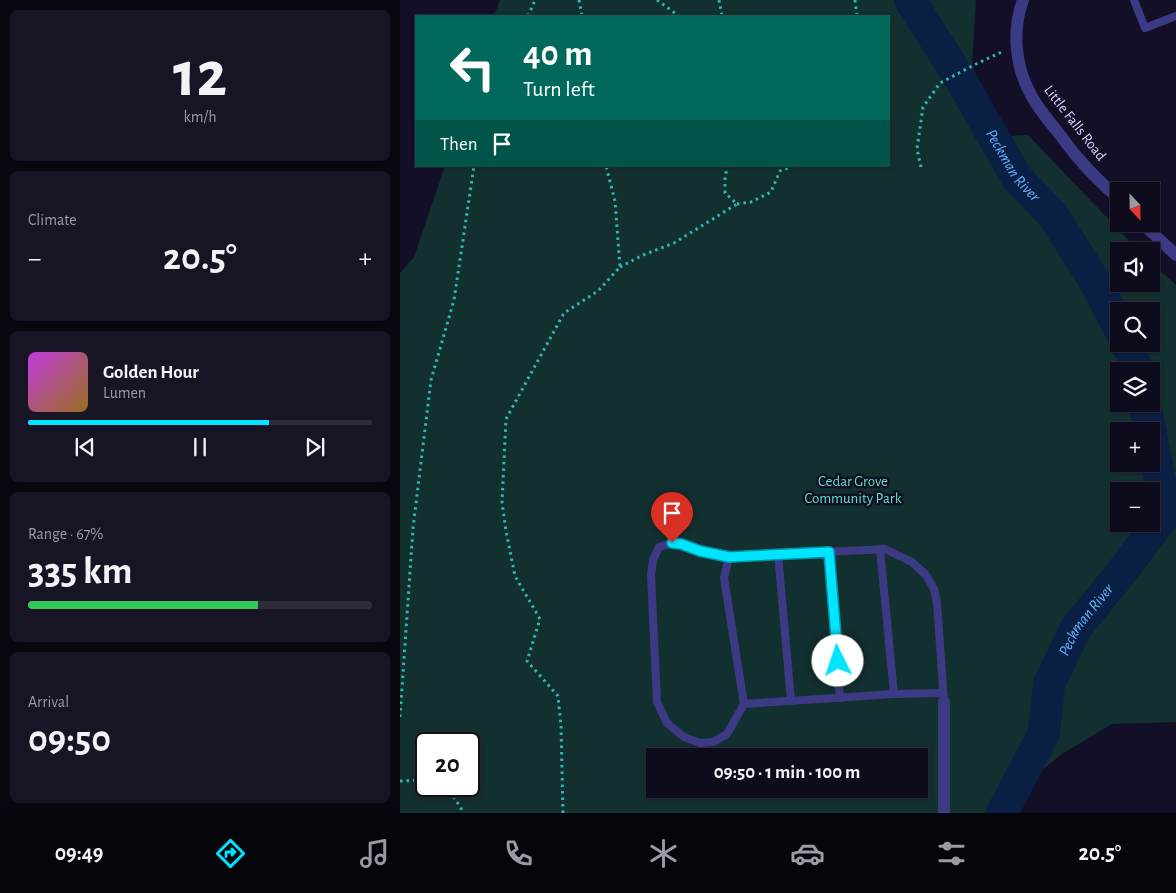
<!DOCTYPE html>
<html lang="en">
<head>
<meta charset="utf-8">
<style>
  :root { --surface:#0e0b1c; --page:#171425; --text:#f1f3f6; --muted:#9b9ba3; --line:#2e2b3b; --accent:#00e5ff }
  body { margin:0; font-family:"Alegreya Sans",sans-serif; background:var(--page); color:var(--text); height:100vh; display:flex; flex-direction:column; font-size:19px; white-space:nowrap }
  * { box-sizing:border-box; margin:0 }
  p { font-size:16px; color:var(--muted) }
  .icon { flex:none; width:28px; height:28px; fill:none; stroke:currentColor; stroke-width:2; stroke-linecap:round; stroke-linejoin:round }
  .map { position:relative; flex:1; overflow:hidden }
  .drawer { display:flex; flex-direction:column; gap:10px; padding:10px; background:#08060f; width:400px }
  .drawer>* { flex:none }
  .guide { position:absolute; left:15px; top:15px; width:475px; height:152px; border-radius:0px; box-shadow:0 1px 4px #0004,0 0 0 1px var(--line); background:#00695c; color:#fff; overflow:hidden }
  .needle { width:32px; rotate:158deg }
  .controls { position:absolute; left:710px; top:182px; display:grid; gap:10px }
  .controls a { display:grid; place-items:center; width:50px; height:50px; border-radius:0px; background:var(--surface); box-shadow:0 1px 4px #0004,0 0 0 1px var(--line); font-size:25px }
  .speed { position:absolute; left:15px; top:732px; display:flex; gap:10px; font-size:25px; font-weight:700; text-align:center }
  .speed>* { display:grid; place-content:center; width:65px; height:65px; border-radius:50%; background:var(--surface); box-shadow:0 1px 4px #0004,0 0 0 1px var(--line); line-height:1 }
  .speed .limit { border:2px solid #111; border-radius:8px; background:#fff; color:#111 }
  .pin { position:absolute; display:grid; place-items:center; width:42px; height:42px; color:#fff; margin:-51px -21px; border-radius:50% 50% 50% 0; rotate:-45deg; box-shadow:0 0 5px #0007 }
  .pin .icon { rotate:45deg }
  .me { position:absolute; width:55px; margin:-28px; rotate:356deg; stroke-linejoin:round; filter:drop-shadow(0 0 4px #0008) }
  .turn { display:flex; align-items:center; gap:18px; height:105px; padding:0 25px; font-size:22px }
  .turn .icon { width:65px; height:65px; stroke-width:2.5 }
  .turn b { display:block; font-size:35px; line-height:42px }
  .then { display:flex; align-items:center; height:48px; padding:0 25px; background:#0003; gap:10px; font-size:19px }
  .big { font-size:38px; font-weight:700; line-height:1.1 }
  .drawer .card { flex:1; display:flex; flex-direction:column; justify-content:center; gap:8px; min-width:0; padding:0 18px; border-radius:8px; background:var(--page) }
  .drawer .dial { align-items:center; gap:0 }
  .dial b { font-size:65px; line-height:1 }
  .song { display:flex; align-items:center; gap:15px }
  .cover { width:60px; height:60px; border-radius:8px; background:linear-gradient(135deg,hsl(290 70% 55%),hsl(40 70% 35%)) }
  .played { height:5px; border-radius:2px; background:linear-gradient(90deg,var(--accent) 70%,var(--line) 70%) }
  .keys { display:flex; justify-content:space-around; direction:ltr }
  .heat { display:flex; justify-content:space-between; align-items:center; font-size:28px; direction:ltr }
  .charge { height:8px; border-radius:4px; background:linear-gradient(90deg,#34c759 67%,var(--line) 0) }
  .trip { position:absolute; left:246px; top:748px; width:282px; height:50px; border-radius:0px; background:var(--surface); box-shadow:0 1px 4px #0004,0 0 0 1px var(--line); font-weight:700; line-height:50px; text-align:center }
  .tab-bar { display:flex; height:80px; justify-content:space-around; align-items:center; background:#06040b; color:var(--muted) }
  .tab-bar .icon { width:35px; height:35px }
  .tab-bar .selected { color:var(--accent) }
  .tab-bar b { font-size:22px; color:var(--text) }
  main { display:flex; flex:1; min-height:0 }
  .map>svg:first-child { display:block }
  .green { fill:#12302f; fill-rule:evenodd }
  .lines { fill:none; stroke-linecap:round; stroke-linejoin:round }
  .river { stroke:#0a1f44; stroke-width:32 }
  .path { stroke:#2fb8b0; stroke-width:3; stroke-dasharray:2.5 4; stroke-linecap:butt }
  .service { stroke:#3d3a85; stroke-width:8 }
  .minor { stroke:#3d3a85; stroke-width:12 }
  .tertiary { stroke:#3d3a85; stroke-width:12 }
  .route-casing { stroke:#0095a6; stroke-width:12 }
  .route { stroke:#00e5ff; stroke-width:9 }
  .labels { text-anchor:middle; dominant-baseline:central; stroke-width:5; stroke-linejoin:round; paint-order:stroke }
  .street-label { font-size:15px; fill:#d9d4ff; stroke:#130f26 }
  .park-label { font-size:15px; fill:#5fe0c0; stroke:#130f26 }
  .water-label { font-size:16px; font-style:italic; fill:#62b6ff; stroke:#130f26 }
</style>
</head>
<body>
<main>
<section class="drawer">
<div class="card dial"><b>12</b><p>km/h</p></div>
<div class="card"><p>Climate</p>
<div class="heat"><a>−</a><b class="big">20.5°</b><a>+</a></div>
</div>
<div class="card">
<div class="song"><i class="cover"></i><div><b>Golden Hour</b><p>Lumen</p></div></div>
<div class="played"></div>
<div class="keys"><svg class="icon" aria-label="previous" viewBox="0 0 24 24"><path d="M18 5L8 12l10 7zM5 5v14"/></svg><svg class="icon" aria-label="pause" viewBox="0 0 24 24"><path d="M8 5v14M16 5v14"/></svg><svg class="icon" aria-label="next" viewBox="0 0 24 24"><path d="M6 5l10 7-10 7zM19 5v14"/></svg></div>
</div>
<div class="card"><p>Range · 67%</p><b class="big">335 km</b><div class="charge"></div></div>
<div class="card"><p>Arrival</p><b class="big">09:50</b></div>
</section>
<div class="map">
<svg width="776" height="813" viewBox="0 0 776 813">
  <rect width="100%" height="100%" fill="#130f26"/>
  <path class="green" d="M100 0H576L572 64 591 116 606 136 628 135 739 251H719V284H751V262L776 285V722L712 724 662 754 625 784 615 813H0V273L14 257 45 166H489V16H94ZM719 311H751V344H719ZM719 371H751V404H719ZM719 431H751V464H719ZM719 491H751V524H719ZM26 744H69V786H26ZM255 756H520V789H255Z"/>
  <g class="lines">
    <g class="river">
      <path id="s1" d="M510 0 559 77 617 178 653 215 694 280 719 328"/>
      <path d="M727 344 732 354 737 371"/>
      <path d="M744 404 751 431"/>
      <path id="s2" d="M602 813 644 733 649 684 676 628 720 574 764 516 760 481 751 435"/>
    </g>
    <g class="path">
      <path d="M179 0 182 16"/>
      <path d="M257 0 279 16"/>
      <path d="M319 0 322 16"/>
      <path d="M455 0 457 16"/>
      <path d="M128 16 135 0"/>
      <path d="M489 58V64"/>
      <path d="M489 75 490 80 489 81"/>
      <path d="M521 167 517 149 523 107 540 83 576 64 604 51"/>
      <path d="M337 204 351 202 371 192 380 171 394 166"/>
      <path d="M220 267 243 255 274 243 337 204 325 193V176L328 166"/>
      <path d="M0 717 13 528 31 380 54 300 74 166"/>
      <path d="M0 781 26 780"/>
      <path d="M46 786 61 808 62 813"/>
      <path d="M163 813 161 726 158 696 127 661 140 619 115 576 106 531 102 502 106 419 164 313 198 291 220 267 215 201 206 166"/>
    </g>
    <g class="service">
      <path d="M734 0 745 28 776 16"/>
      <path d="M480 549 494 694"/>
      <path d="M429 551 440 698"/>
      <path d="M378 554 391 701"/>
      <path d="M329 557 300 551 281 545 272 543 259 547 253 560 251 575 257 702 267 723 284 737 300 743 313 742 327 734 344 704"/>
      <path d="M543 693 494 694 344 704 324 578 329 557 485 549 512 562 526 575 534 589 537 602 544 702"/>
    </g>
    <path class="minor" d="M544 702V813"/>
    <g class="tertiary">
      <path d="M623 0C612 30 615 65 630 93 637 107 647 119 657 131 665 141 672 152 681 161 692 175 706 187 719 199"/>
      <path d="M743 224 776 255"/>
    </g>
  </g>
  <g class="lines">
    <defs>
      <path id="route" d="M272 543 281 544 300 551 329 557 429 552 438 661"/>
    </defs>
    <use href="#route" class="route-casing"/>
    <use href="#route" class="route"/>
  </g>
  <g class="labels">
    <g class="street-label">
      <text transform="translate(675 123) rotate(52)">Little Falls Road</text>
    </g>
    <g class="park-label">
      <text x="453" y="481">Cedar Grove<tspan x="453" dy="17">Community Park</tspan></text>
    </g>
    <g class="water-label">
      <text stroke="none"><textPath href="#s1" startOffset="195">Peckman River</textPath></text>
      <text stroke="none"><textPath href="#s2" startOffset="214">Peckman River</textPath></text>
    </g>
  </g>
</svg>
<div class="controls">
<a><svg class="needle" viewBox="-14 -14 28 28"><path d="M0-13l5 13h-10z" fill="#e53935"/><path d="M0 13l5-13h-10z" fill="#9b9ba3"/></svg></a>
<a><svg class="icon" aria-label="sound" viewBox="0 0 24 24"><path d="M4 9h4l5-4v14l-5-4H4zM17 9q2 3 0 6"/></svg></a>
<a><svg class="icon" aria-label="search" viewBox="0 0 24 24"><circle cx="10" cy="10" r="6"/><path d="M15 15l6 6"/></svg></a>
<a><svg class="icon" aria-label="layers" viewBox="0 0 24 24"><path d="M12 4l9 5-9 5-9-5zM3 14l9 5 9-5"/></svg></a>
<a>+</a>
<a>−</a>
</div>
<div class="speed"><div class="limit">20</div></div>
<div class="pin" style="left:272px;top:543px;background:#d93025"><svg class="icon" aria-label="arrive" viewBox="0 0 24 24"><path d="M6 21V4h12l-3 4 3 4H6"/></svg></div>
<svg class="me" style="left:438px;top:661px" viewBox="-20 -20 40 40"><circle r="19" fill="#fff"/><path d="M0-13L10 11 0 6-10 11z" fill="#00e5ff"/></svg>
<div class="trip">09:50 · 1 min · 100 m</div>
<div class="guide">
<div class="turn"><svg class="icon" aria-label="left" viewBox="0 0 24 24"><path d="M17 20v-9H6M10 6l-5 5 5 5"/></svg><div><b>40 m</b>Turn left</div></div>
<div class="then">Then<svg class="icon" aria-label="arrive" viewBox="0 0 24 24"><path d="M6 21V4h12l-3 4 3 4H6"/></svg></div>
</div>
</div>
</main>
<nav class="tab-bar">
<b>09:49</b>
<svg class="icon selected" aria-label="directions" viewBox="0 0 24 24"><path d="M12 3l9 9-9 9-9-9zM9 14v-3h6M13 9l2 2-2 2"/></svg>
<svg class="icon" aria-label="music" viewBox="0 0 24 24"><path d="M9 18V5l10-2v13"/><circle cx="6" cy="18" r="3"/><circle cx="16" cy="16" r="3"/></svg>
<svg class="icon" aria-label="phone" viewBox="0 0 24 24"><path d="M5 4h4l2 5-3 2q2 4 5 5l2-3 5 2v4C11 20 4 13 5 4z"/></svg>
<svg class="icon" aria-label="climate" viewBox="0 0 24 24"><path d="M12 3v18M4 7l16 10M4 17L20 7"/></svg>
<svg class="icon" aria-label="car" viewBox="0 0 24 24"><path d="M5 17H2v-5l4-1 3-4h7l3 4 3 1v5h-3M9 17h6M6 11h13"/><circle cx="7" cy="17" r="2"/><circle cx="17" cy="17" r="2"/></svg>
<svg class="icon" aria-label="filters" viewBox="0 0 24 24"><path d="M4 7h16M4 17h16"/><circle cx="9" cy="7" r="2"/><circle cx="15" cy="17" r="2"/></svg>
<b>20.5°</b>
</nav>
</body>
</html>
